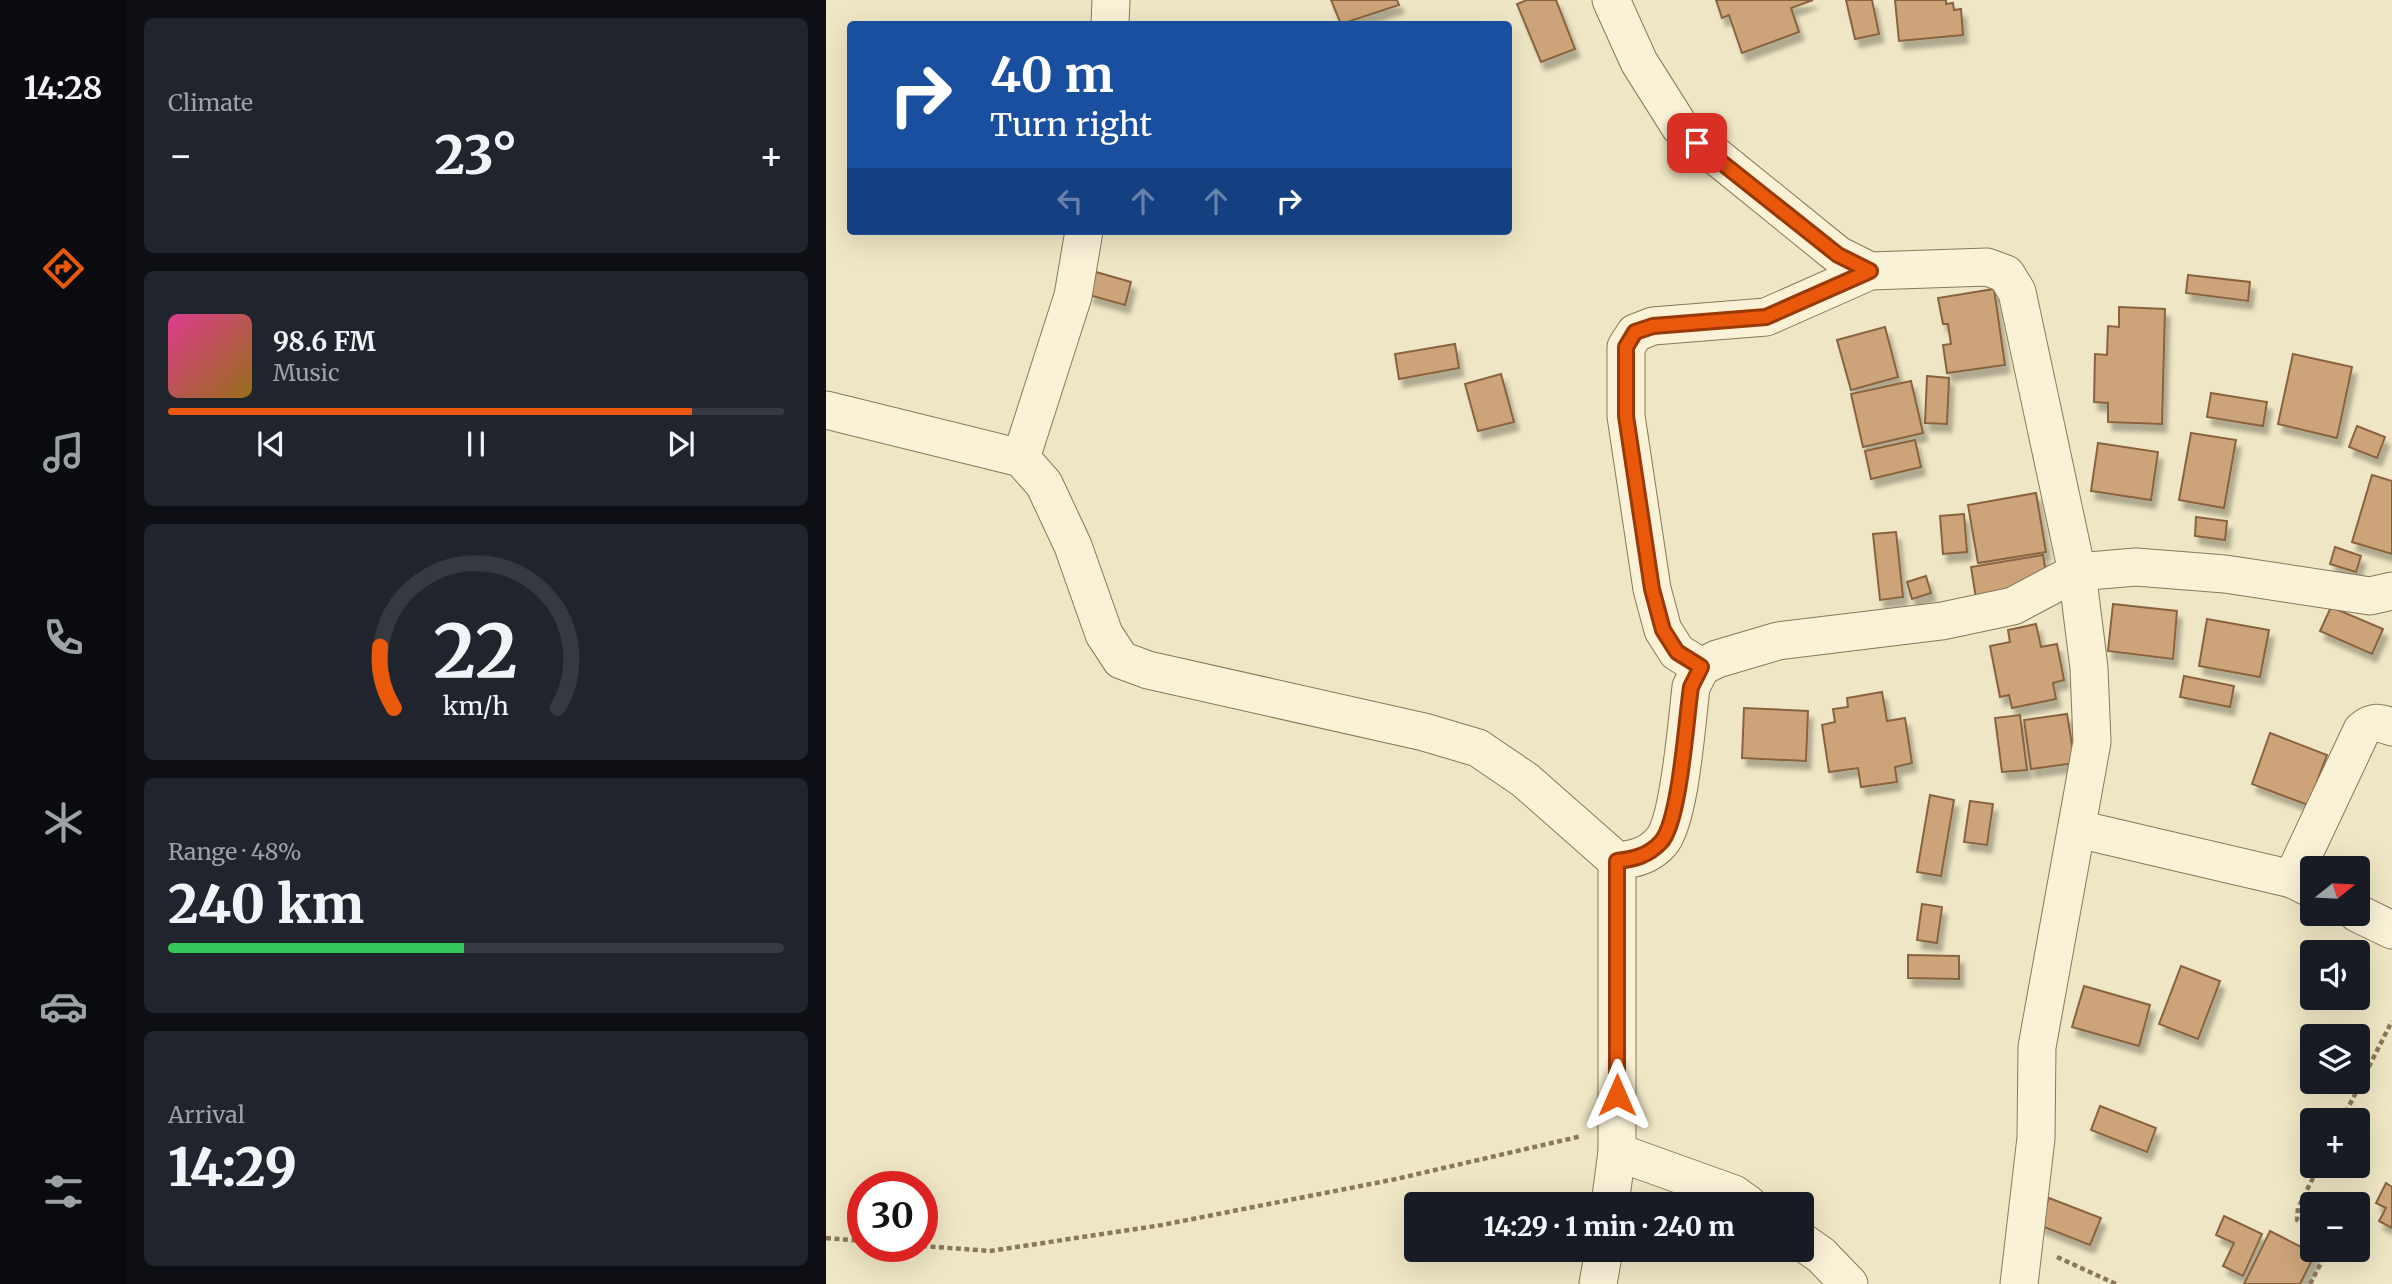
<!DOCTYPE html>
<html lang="en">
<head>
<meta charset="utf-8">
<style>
  :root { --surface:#171b24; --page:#20242c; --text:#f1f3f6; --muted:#9ea1a6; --line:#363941; --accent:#ea580c }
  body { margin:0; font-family:Merriweather,serif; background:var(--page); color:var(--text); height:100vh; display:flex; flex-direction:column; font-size:26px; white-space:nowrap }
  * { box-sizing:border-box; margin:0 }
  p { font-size:23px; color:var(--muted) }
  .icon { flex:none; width:38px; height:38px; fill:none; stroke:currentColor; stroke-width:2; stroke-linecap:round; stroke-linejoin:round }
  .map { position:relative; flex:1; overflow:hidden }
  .side { display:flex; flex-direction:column; gap:18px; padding:18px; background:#0d0f14; width:700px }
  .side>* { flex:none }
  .guide { position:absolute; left:21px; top:21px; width:665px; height:214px; border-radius:7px; box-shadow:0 7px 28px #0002; background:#1a4fa0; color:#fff; overflow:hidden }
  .needle { width:46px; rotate:72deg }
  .buttons { position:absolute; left:1474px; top:856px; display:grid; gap:14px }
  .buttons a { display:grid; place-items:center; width:70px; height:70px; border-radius:7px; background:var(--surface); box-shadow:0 7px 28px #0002; font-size:35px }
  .speed { position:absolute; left:21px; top:1171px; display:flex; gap:14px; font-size:35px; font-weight:700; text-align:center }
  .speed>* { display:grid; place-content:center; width:91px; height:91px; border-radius:50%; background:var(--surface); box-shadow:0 7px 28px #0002; line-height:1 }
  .speed .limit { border:10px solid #d22; background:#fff; color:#111 }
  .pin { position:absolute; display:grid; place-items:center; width:60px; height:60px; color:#fff; margin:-30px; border-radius:14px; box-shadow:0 4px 10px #0006 }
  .me { position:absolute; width:77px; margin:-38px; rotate:0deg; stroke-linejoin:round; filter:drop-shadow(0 0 5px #0008) }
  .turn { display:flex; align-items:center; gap:24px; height:147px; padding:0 28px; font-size:32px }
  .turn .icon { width:91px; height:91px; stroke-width:2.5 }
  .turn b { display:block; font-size:49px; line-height:60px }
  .lanes { display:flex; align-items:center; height:66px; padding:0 28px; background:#0003; justify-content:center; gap:35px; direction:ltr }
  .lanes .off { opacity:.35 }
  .big { font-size:52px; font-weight:800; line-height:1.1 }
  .side .card { flex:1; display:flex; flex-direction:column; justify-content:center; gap:10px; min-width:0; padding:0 24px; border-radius:10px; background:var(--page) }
  .side .dial { align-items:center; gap:0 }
  .dial svg { height:182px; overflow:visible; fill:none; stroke:var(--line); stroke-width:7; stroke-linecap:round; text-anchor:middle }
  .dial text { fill:var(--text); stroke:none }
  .song { display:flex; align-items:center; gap:21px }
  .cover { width:84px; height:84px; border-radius:10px; background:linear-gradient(135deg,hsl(330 70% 55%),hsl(40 70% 35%)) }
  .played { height:7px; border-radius:4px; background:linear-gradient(90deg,var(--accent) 85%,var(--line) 85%) }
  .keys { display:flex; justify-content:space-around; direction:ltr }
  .heat { display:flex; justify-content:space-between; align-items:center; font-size:38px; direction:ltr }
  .charge { height:10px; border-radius:5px; background:linear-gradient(90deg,#34c759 48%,var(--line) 0) }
  .trip { position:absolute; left:578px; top:1192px; width:410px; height:70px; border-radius:7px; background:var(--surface); box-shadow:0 7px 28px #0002; font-weight:800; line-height:70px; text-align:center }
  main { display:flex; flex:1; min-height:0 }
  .tab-bar { display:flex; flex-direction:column; width:126px; justify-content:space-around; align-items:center; background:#090b0e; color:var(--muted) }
  .tab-bar .icon { width:49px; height:49px }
  .tab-bar .on { color:var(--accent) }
  .tab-bar b { font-size:32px; color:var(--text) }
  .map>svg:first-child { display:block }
  .building { fill:#cda47a; stroke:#896340; stroke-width:2; filter:url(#shadow) }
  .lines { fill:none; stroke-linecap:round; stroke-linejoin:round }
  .minor-casing { stroke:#89785a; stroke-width:39 }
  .path { stroke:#89785a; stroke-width:4.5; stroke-dasharray:5 3.5; stroke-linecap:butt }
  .minor { stroke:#f9f2d7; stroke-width:37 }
  .route-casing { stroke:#983908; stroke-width:18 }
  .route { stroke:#ea580c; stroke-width:12 }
</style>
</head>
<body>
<main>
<nav class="tab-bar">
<b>14:28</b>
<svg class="icon on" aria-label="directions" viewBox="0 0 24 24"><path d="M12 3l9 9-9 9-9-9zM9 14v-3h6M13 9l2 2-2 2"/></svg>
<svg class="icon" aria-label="music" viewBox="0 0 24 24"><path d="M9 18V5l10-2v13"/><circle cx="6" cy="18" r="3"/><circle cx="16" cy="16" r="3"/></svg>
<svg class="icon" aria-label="phone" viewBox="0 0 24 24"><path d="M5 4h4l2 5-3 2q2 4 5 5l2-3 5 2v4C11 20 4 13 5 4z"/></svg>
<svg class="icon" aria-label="climate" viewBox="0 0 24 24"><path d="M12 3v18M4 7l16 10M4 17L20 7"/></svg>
<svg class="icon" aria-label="car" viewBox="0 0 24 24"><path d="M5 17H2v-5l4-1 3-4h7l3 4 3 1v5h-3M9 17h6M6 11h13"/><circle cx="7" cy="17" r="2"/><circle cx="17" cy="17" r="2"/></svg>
<svg class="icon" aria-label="filters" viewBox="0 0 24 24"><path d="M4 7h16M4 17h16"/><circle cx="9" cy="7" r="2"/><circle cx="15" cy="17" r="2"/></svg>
</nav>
<section class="side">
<div class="card"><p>Climate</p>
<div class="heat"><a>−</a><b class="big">23°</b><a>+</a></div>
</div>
<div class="card">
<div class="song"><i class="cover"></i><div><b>98.6 FM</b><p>Music</p></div></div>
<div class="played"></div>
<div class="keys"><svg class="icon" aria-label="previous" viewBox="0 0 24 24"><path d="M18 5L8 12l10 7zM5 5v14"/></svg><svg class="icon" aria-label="pause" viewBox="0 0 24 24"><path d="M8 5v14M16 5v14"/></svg><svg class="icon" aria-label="next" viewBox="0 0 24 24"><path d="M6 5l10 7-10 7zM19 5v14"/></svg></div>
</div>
<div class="card dial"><svg viewBox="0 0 100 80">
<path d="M14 69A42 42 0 1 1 86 69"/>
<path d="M14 69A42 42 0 0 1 8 42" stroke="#ea580c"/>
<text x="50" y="56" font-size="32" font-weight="700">22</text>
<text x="50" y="72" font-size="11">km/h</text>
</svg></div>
<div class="card"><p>Range · 48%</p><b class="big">240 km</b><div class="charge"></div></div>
<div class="card"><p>Arrival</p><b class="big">14:29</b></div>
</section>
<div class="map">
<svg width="1566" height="1284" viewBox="0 0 1566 1284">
  <defs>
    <filter id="shadow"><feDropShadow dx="4.5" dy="8" stdDeviation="2" flood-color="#0004"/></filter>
  </defs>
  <rect width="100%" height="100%" fill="#eee6c4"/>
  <g class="building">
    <path d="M505 0H571L573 5 515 24Z"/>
    <path d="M701 0H730L749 49 715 62 691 4Z"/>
    <path d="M890 0H987L965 8 973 32 916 53 903 15 896 18Z"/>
    <path d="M1020 0H1046L1053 34 1029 39Z"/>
    <path d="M1069 0H1120V4L1127 3 1128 10 1135 9 1137 35 1073 41Z"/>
    <path d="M270 272 305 282 299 305 263 295Z"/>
    <path d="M1362 275 1424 282 1422 301 1360 293Z"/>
    <path d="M1168 289 1179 365 1121 373 1117 345 1125 344 1122 324H1117L1112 298Z"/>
    <path d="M1293 307 1339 309 1336 424 1282 422V403L1268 402 1269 354 1281 355 1282 326 1293 327Z"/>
    <path d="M1059 327 1072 377 1025 390 1011 340Z"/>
    <path d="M629 344 633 368 573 379 569 354Z"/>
    <path d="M1467 354 1526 367 1511 438 1452 424Z"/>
    <path d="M675 374 688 422 652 431 639 384Z"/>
    <path d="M1101 376 1123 378 1121 424 1099 423Z"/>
    <path d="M1085 381 1097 433 1037 447 1025 394Z"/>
    <path d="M1385 393 1441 402 1437 426 1381 417Z"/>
    <path d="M1531 426 1559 437 1551 458 1523 447Z"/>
    <path d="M1365 433 1410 440 1398 508 1353 500Z"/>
    <path d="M1089 440 1095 467 1045 479 1039 451Z"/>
    <path d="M1272 443 1332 452 1325 500 1265 491Z"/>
    <path d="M1546 475 1566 481V554L1526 542Z"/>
    <path d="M1210 493 1220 552 1152 563 1142 505Z"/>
    <path d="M1138 514 1141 552 1117 554 1114 516Z"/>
    <path d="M1370 517 1401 521 1399 540 1369 536Z"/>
    <path d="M1070 532 1077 597 1054 600 1047 534Z"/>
    <path d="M1509 547 1535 556 1530 572 1504 564Z"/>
    <path d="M1217 555 1222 585 1150 598 1145 567Z"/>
    <path d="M1100 576 1105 593 1086 599 1081 582Z"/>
    <path d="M1287 604 1351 611 1347 659 1282 651Z"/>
    <path d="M1505 607 1557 629 1546 654 1494 631Z"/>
    <path d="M1381 619 1443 630 1434 677 1373 666Z"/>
    <path d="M1210 624 1215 647 1231 644 1238 680 1227 683 1230 699 1186 708 1183 695 1174 697 1164 646 1184 642 1182 630Z"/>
    <path d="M1358 676 1408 686 1404 707 1354 697Z"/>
    <path d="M1056 692 1061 721 1079 718 1086 763 1069 767 1071 782 1035 787 1032 768 1003 772 996 725 1009 722 1007 709 1022 707 1021 698Z"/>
    <path d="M918 708 982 711 980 761 916 758Z"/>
    <path d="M1241 714 1249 763 1205 769 1198 720Z"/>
    <path d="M1194 715 1201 770 1176 772 1169 718Z"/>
    <path d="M1444 733 1501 755 1482 805 1426 784Z"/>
    <path d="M1104 795 1128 800 1115 876 1091 872Z"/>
    <path d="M1144 801 1167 804 1161 845 1138 842Z"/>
    <path d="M1096 904 1116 907 1111 943 1091 940Z"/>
    <path d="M1082 955 1133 956V979L1082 978Z"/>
    <path d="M1355 966 1394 981 1372 1039 1333 1024Z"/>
    <path d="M1258 986 1324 1005 1313 1046 1246 1027Z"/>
    <path d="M1274 1106 1330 1128 1321 1152 1265 1130Z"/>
    <path d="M1560 1183 1566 1187V1228L1553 1221 1560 1208 1550 1203Z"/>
    <path d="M1223 1198 1275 1218 1264 1245 1213 1225Z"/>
    <path d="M1398 1216 1436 1234 1417 1276 1397 1266 1408 1243 1390 1235Z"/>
    <path d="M1444 1231 1489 1254 1474 1284H1418Z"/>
  </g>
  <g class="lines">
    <defs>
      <g id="minor">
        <path d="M785 0 813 62 854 127 1012 255 1044 271 1161 267 1180 274 1191 292 1251 572 1263 668 1266 742 1211 1047 1210 1138 1193 1284"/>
        <path d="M284 24 285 0"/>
        <path d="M0 410 195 458 218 484 247 546 278 634 295 660 322 670 598 732 652 748 699 780 791 861C808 859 823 856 835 842 854 821 861 719 865 687L875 667 891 659 952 641 1116 621 1187 606 1251 572 1310 567 1399 574 1544 596 1566 591"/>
        <path d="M195 458 247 296 258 231"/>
        <path d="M875 667 851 652 837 630 826 589 800 416V347L809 333 827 326 940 317 1044 271"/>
        <path d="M1252 829 1466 879 1486 889"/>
        <path d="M1466 879 1536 730C1547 721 1553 722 1566 727"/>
        <path d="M1531 913 1566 930"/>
        <path d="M791 1152 908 1194 922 1204"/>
        <path d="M784 1204 791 1152V861"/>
        <path d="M975 1241 995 1255 1023 1284"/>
        <path d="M772 1284 778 1250"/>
      </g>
    </defs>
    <use href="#minor" class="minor-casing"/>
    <g class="path">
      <path d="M1516 1120 1566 1021"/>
      <path d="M1486 1231 1471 1220 1472 1208 1493 1166"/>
      <path d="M0 1238 37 1241"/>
      <path d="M96 1246 164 1251 336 1225 570 1179 756 1136"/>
      <path d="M1231 1257 1290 1284"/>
      <path d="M1484 1284 1496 1261 1495 1250"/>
    </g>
    <use href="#minor" class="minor"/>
  </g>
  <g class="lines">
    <defs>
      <path id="route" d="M791 1095V861C808 859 822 856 835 842 854 821 860 720 865 687L875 667 851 652 837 630 826 589 800 416V347L809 332 827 326 940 317 1044 271 1012 255 871 143"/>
    </defs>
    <use href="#route" class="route-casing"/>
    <use href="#route" class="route"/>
  </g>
</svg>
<div class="buttons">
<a><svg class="needle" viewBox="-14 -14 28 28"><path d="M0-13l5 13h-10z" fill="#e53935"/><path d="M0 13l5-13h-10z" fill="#9ea1a6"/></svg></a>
<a><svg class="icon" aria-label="sound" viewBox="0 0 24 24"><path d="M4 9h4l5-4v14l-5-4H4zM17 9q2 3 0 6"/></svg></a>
<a><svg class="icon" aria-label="layers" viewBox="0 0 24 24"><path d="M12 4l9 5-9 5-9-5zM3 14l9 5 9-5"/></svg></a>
<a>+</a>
<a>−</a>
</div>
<div class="speed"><div class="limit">30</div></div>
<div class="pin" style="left:871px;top:143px;background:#d93025"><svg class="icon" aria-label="arrive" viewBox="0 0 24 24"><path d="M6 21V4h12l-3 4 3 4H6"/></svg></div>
<svg class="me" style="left:791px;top:1095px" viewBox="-20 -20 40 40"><path d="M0-17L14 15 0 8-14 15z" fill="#ea580c" stroke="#fff" stroke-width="4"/></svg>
<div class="trip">14:29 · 1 min · 240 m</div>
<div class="guide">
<div class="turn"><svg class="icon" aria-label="right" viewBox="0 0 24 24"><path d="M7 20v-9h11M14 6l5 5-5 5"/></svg><div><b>40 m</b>Turn right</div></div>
<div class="lanes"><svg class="icon off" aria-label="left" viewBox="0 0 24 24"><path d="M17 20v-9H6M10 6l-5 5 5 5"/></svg><svg class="icon off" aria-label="ahead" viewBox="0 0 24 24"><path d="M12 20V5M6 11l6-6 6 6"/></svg><svg class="icon off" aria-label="ahead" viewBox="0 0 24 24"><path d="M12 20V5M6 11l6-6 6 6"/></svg><svg class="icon" aria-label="right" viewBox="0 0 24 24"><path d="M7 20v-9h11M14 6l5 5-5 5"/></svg></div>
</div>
</div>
</main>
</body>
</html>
